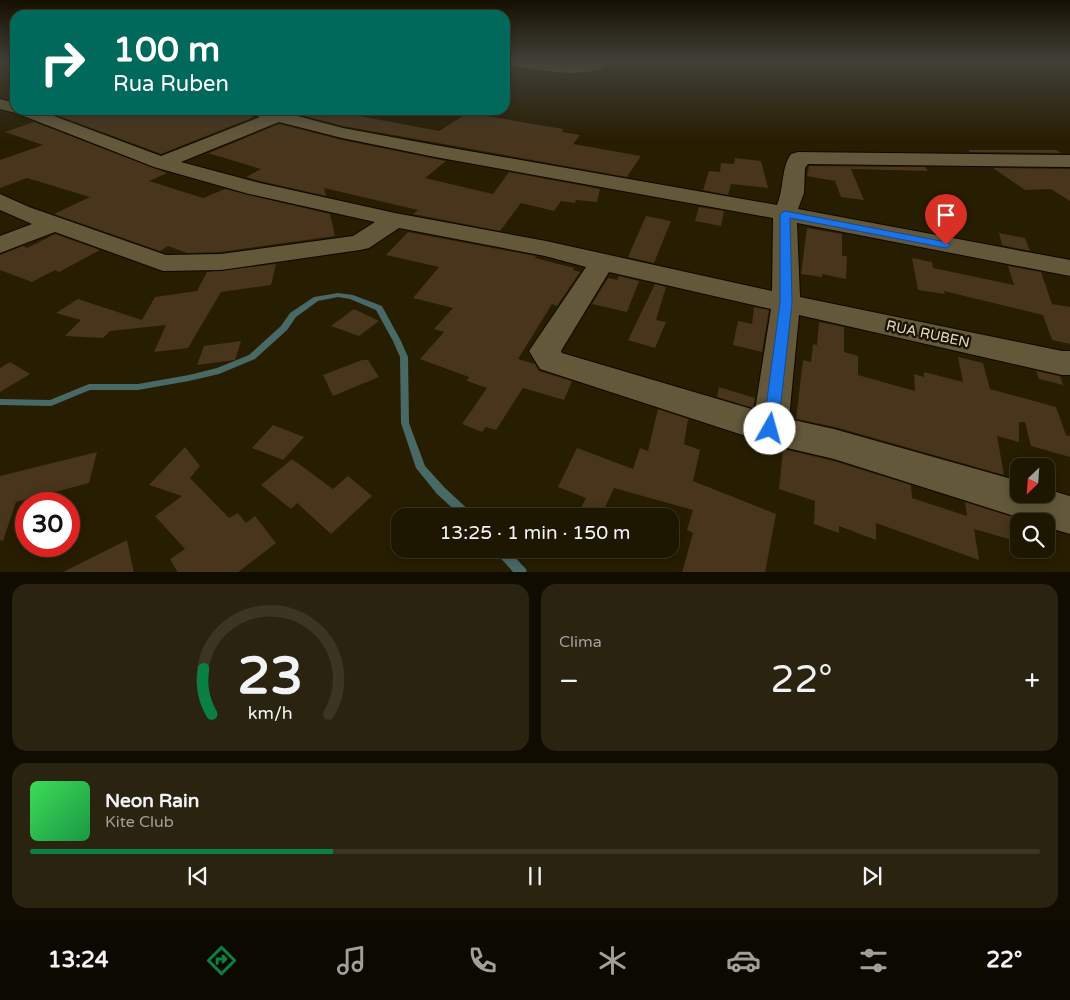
<!DOCTYPE html>
<html lang="pt">
<head>
<meta charset="utf-8">
<style>
  :root { --surface:#1d1601; --page:#2a2310; --text:#f1f3f6; --muted:#a09f99; --line:#3b3523; --accent:#0b8043 }
  body { margin:0; font-family:"Varela Round",sans-serif; background:var(--page); color:var(--text); height:100vh; display:flex; flex-direction:column; font-size:19px; white-space:nowrap }
  * { box-sizing:border-box; margin:0 }
  p { font-size:16px; color:var(--muted) }
  .icon { flex:none; width:28px; height:28px; fill:none; stroke:currentColor; stroke-width:2; stroke-linecap:round; stroke-linejoin:round }
  .map { position:relative; height:572px; overflow:hidden }
  .details { display:flex; flex-direction:column; gap:12px; padding:12px; background:#100c01; flex:1 }
  .details>* { flex:none }
  .hud { position:absolute; left:10px; top:10px; width:500px; height:105px; border-radius:15px; box-shadow:0 2px 12px #0003,0 0 0 1px var(--line); background:#00695c; color:#fff; overflow:hidden }
  .needle { width:32px; rotate:205deg }
  .tools { position:absolute; left:1010px; top:458px; display:grid; gap:10px }
  .tools a { display:grid; place-items:center; width:45px; height:45px; border-radius:10px; background:var(--surface); box-shadow:0 2px 12px #0003,0 0 0 1px var(--line); font-size:25px }
  .speed { position:absolute; left:15px; top:492px; display:flex; gap:10px; font-size:25px; font-weight:700; text-align:center }
  .speed>* { display:grid; place-content:center; width:65px; height:65px; border-radius:50%; background:var(--surface); box-shadow:0 2px 12px #0003,0 0 0 1px var(--line); line-height:1 }
  .speed .limit { border:8px solid #d22; background:#fff; color:#111 }
  .pin { position:absolute; display:grid; place-items:center; width:42px; height:42px; color:#fff; margin:-51px -21px; border-radius:50% 50% 50% 0; rotate:-45deg; box-shadow:0 0 5px #0007 }
  .pin .icon { rotate:45deg }
  .me { position:absolute; width:55px; margin:-28px; rotate:7deg; stroke-linejoin:round; filter:drop-shadow(0 0 4px #0008) }
  .turn { display:flex; align-items:center; gap:18px; height:105px; padding:0 20px; font-size:22px }
  .turn .icon { width:65px; height:65px; stroke-width:2.5 }
  .turn b { display:block; font-size:35px; line-height:42px }
  .big { font-size:38px; font-weight:600; line-height:1.1 }
  .details .tile { flex:1; display:flex; flex-direction:column; justify-content:center; gap:8px; min-width:0; padding:0 18px; border-radius:15px; background:var(--page) }
  .details .dial { align-items:center; gap:0 }
  .dial svg { height:130px; overflow:visible; fill:none; stroke:var(--line); stroke-width:7; stroke-linecap:round; text-anchor:middle }
  .dial text { fill:var(--text); stroke:none }
  .song { display:flex; align-items:center; gap:15px }
  .cover { width:60px; height:60px; border-radius:8px; background:linear-gradient(135deg,hsl(130 70% 55%),hsl(140 70% 35%)) }
  .played { height:5px; border-radius:2px; background:linear-gradient(90deg,var(--accent) 30%,var(--line) 30%) }
  .keys { display:flex; justify-content:space-around; direction:ltr }
  .heat { display:flex; justify-content:space-between; align-items:center; font-size:28px; direction:ltr }
  .details .tiles { flex:1; display:grid; gap:12px; grid-template-columns:1fr 1fr }
  .tile:last-child { grid-column:span 2 }
  .trip { position:absolute; left:391px; top:508px; width:288px; height:50px; border-radius:15px; background:var(--surface); box-shadow:0 2px 12px #0003,0 0 0 1px var(--line); font-weight:600; line-height:50px; text-align:center }
  .menu { display:flex; height:80px; justify-content:space-around; align-items:center; background:#0c0900; color:var(--muted) }
  .menu .icon { width:35px; height:35px }
  .menu .current { color:var(--accent) }
  .menu b { font-size:22px; color:var(--text) }
  .map>svg:first-child { display:block }
  .lines { fill:none; stroke-linecap:round; stroke-linejoin:round }
  .stream { fill:#486966; fill-rule:evenodd }
  .building { fill:#48351c }
  .minor-casing { stroke:#0f0700; stroke-width:2 }
  .minor { fill:#63593a; fill-rule:evenodd }
  .route { fill:#1a73e8; stroke:#114b97 }
  .labels { text-anchor:middle; dominant-baseline:central; stroke-width:5; stroke-linejoin:round; paint-order:stroke }
  .street-label { font-size:14px; fill:#e1dccb; stroke:#1d1400 }
</style>
</head>
<body>
<div class="map">
<svg width="1070" height="573" viewBox="0 0 1070 573">
  <rect width="100%" height="100%" fill="#271d01"/>
  <g class="lines">
    <g class="stream">
      <path d="M338 293 353 295 382 306 383 308 401 341 408 357 409 423 425 466 445 488 472 513 473 516H461L437 494 416 468 401 423 400 357 393 341 376 310 350 299 338 297 318 301 296 317 287 330 255 359 219 374 189 381 138 390H90L51 406 0 405V399L50 400 89 384H138L189 375 217 368 249 355 281 326 290 313 314 297Z"/>
      <path d="M495 549H507L526 569 527 573H514L496 553Z"/>
    </g>
  </g>
  <g class="building">
    <path d="M71 110H245L247 115 254 117 161 154 56 115Z"/>
    <path d="M282 110H305L323 117 333 111 439 131 468 113 563 129 562 132 580 135 573 144 641 156 627 177 343 126Z"/>
    <path d="M34 122 167 173 149 181 203 198 225 189 330 214 335 236 221 252 187 253 168 246 160 251 54 214 90 197 27 178 0 188V160L43 145 5 132Z"/>
    <path d="M279 124 342 140 446 161 425 178 493 194 509 172 600 189 597 202 576 200 575 203 561 201 554 211 521 203 500 231 413 214 418 210 324 188 326 196 260 181 246 177 261 169 208 153 187 162Z"/>
    <path d="M968 150H1056L1061 153 970 152Z"/>
    <path d="M735 158 761 161 768 188 731 184 728 195 703 190 709 171 720 172 721 163 734 164Z"/>
    <path d="M809 166 925 167 928 171 851 169 864 200 841 197 835 181 807 176Z"/>
    <path d="M993 168 1070 169V201L1051 189 1025 190Z"/>
    <path d="M699 207 724 211 721 226 695 221Z"/>
    <path d="M646 216 671 221 654 263 628 257Z"/>
    <path d="M807 228 842 234V256H847L846 279 822 274V277L801 274Z"/>
    <path d="M408 232 536 256 535 258 574 268 573 270 580 272 557 306 552 304 518 359 535 364 539 371 572 381 564 400 523 388 496 430 486 427 482 432 462 424 487 388 467 381 469 377 420 359 444 332 434 329 453 308 413 298 439 267 386 255Z"/>
    <path d="M999 233 1025 238 1030 251 1002 245Z"/>
    <path d="M55 234 100 250 59 272 55 270 32 282 0 270V255L23 246 27 248Z"/>
    <path d="M912 258 932 262 933 268 1014 285 1008 266 1041 272 1052 304 1070 307V344L1052 340 1043 315 944 291 945 294 918 290Z"/>
    <path d="M276 264 271 285 221 292 188 348 154 352 166 325 110 331 103 338 65 336 81 320 56 313 78 299 142 320 155 297 197 291 207 272Z"/>
    <path d="M619 276 639 281 627 312 592 304 608 278 617 280Z"/>
    <path d="M655 284 666 287 656 320 666 322 655 348 628 340Z"/>
    <path d="M754 307 769 310 762 352 733 345 738 321 752 324Z"/>
    <path d="M354 309 379 321 359 336 331 326Z"/>
    <path d="M819 322 844 327V352L858 356V375L915 391 914 374 924 377V372L963 382 958 357 983 363 990 389 1056 407 1066 435 1070 436V457L1031 446 1025 422H1019V442L997 436 1004 475 835 427 796 419 803 360 811 362 813 344 817 345Z"/>
    <path d="M241 341 235 360 197 365 204 346Z"/>
    <path d="M362 360H368L379 377 333 396 323 375Z"/>
    <path d="M10 362 30 374 0 392V368Z"/>
    <path d="M1036 371 1060 376 1063 385 1039 379Z"/>
    <path d="M719 387 755 398 753 408 717 397Z"/>
    <path d="M658 409 688 419 684 444 700 450 693 481 776 514 765 573H682L693 533 687 530 693 510 614 488 601 516H577L586 498 558 487 577 448 633 469 640 448 648 451Z"/>
    <path d="M273 425 304 437 283 460 252 448Z"/>
    <path d="M185 447 200 466 190 478 229 518 238 513 246 523 255 516 276 543 237 573H178L170 559 185 549 155 516 182 496 149 485Z"/>
    <path d="M783 449 834 461 911 485 912 498 967 516 965 502 1019 519V542L974 529 979 560 876 523V540L839 526V533L814 524 815 501 779 489Z"/>
    <path d="M97 452 89 483 16 502 3 541 0 540V476Z"/>
    <path d="M292 459 333 489 348 476 372 496 331 534 297 503 291 509 261 485Z"/>
    <path d="M127 540 134 573H61Z"/>
  </g>
  <g class="lines">
    <defs>
      <g id="minor">
        <path d="M505 61H536L566 65 591 61H612C593 83 530 68 505 65Z"/>
        <path d="M0 99 15 103V110H38L161 156 260 117 249 114 247 110H275L343 128 435 145 777 205C784 189 781 168 791 154L798 152 1070 155V167L808 164 805 168 804 193 798 209 1070 260V276L797 223 800 297 1062 351H1070V375H1062L799 315 789 419 834 429 1019 481V494H1046V489L1070 496V534L1046 527V521H1030L834 459 770 444 540 369 529 351 586 267 545 256 399 228 369 248 360 250 221 270 163 271 55 232 0 253V236L32 224 0 210V194L29 207 166 255 221 254 353 236 375 222 249 194 154 167 16 113 0 109ZM279 122 342 138 435 157 773 218 772 291 546 241 395 213 260 183 181 162ZM609 272 771 309 755 410 562 353 561 351Z"/>
      </g>
    </defs>
    <use href="#minor" class="minor-casing"/>
    <use href="#minor" class="minor"/>
  </g>
  <linearGradient id="sky" x2="0" y2="1"><stop stop-color="#151001"/><stop offset="0.43" stop-color="#414038"/><stop offset="1" stop-color="#414038" stop-opacity="0"/></linearGradient>
  <rect width="1070" height="141" fill="url(#sky)"/>
  <path class="route" d="M785 211 946 242 951 245 946 248 790 218 792 303 778 429 776 433 770 435 765 433 763 429 780 303V214Z"/>
  <g class="labels">
    <g class="street-label">
      <text transform="translate(928 334) rotate(12)">RUA RUBEN</text>
    </g>
  </g>
</svg>
<div class="tools">
<a><svg class="needle" viewBox="-14 -14 28 28"><path d="M0-13l5 13h-10z" fill="#e53935"/><path d="M0 13l5-13h-10z" fill="#a09f99"/></svg></a>
<a><svg class="icon" aria-label="search" viewBox="0 0 24 24"><circle cx="10" cy="10" r="6"/><path d="M15 15l6 6"/></svg></a>
</div>
<div class="speed"><div class="limit">30</div></div>
<div class="pin" style="left:946px;top:245px;background:#d93025"><svg class="icon" aria-label="arrive" viewBox="0 0 24 24"><path d="M6 21V4h12l-3 4 3 4H6"/></svg></div>
<svg class="me" style="left:770px;top:429px" viewBox="-20 -20 40 40"><circle r="19" fill="#fff"/><path d="M0-13L10 11 0 6-10 11z" fill="#1a73e8"/></svg>
<div class="trip">13:25 · 1 min · 150 m</div>
<div class="hud">
<div class="turn"><svg class="icon" aria-label="right" viewBox="0 0 24 24"><path d="M7 20v-9h11M14 6l5 5-5 5"/></svg><div><b>100 m</b>Rua Ruben</div></div>
</div>
</div>
<section class="details">
<div class="tiles">
<div class="tile dial"><svg viewBox="0 0 100 80">
<path d="M14 69A42 42 0 1 1 86 69"/>
<path d="M14 69A42 42 0 0 1 9 41" stroke="#0b8043"/>
<text x="50" y="56" font-size="32" font-weight="700">23</text>
<text x="50" y="72" font-size="11">km/h</text>
</svg></div>
<div class="tile"><p>Clima</p>
<div class="heat"><a>−</a><b class="big">22°</b><a>+</a></div>
</div>
<div class="tile">
<div class="song"><i class="cover"></i><div><b>Neon Rain</b><p>Kite Club</p></div></div>
<div class="played"></div>
<div class="keys"><svg class="icon" aria-label="previous" viewBox="0 0 24 24"><path d="M18 5L8 12l10 7zM5 5v14"/></svg><svg class="icon" aria-label="pause" viewBox="0 0 24 24"><path d="M8 5v14M16 5v14"/></svg><svg class="icon" aria-label="next" viewBox="0 0 24 24"><path d="M6 5l10 7-10 7zM19 5v14"/></svg></div>
</div>
</div>
</section>
<nav class="menu">
<b>13:24</b>
<svg class="icon current" aria-label="directions" viewBox="0 0 24 24"><path d="M12 3l9 9-9 9-9-9zM9 14v-3h6M13 9l2 2-2 2"/></svg>
<svg class="icon" aria-label="music" viewBox="0 0 24 24"><path d="M9 18V5l10-2v13"/><circle cx="6" cy="18" r="3"/><circle cx="16" cy="16" r="3"/></svg>
<svg class="icon" aria-label="phone" viewBox="0 0 24 24"><path d="M5 4h4l2 5-3 2q2 4 5 5l2-3 5 2v4C11 20 4 13 5 4z"/></svg>
<svg class="icon" aria-label="climate" viewBox="0 0 24 24"><path d="M12 3v18M4 7l16 10M4 17L20 7"/></svg>
<svg class="icon" aria-label="car" viewBox="0 0 24 24"><path d="M5 17H2v-5l4-1 3-4h7l3 4 3 1v5h-3M9 17h6M6 11h13"/><circle cx="7" cy="17" r="2"/><circle cx="17" cy="17" r="2"/></svg>
<svg class="icon" aria-label="filters" viewBox="0 0 24 24"><path d="M4 7h16M4 17h16"/><circle cx="9" cy="7" r="2"/><circle cx="15" cy="17" r="2"/></svg>
<b>22°</b>
</nav>
</body>
</html>
